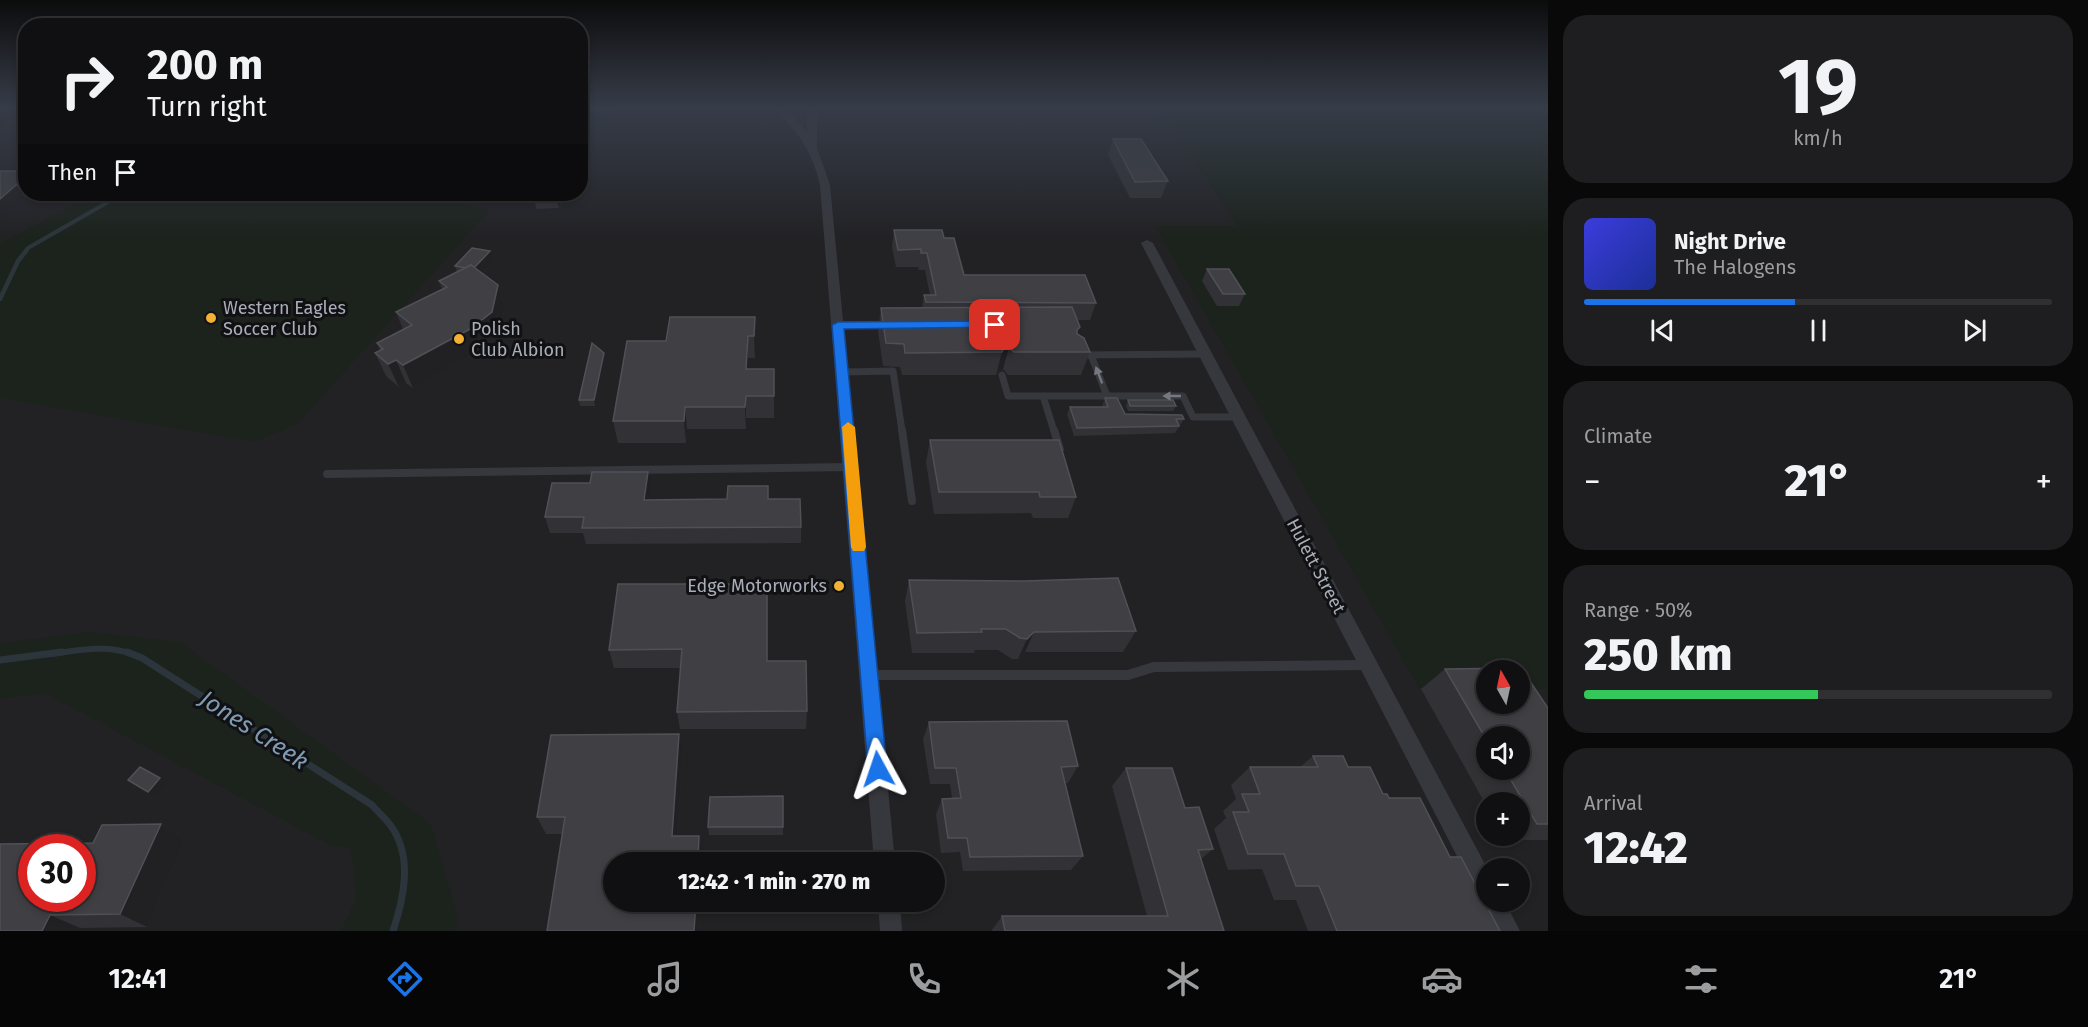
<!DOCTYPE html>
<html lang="en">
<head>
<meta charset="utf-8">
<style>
  :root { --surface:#101012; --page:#1e1e20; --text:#f1f3f6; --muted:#9c9d9f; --line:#303032; --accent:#1a73e8 }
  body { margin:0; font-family:"Fira Sans",sans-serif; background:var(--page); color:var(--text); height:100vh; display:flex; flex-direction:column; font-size:22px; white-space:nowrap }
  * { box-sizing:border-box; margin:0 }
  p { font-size:20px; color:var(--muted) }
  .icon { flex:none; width:33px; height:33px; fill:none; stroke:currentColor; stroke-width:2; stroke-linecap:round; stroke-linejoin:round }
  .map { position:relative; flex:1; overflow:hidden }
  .drawer { display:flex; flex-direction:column; gap:15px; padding:15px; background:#09090a; width:540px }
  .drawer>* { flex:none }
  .banner { position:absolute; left:18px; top:18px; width:570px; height:183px; border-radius:24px; box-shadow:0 3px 9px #0003,0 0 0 2px var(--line); background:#101012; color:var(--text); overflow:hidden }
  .needle { width:39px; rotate:351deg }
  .buttons { position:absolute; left:1476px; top:660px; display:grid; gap:12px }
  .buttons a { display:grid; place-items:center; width:54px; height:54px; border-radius:50%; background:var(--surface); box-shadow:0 3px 9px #0003,0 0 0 2px var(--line); font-size:30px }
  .speed { position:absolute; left:18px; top:834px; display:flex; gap:12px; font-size:30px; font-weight:700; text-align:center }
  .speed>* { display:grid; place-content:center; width:78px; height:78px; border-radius:50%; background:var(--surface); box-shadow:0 3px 9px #0003,0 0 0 2px var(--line); line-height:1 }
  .speed .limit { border:9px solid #d22; background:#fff; color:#111 }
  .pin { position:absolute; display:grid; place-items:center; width:51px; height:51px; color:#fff; margin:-26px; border-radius:12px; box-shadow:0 3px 9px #0006 }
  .me { position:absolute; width:66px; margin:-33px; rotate:355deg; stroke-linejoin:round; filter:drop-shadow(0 0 4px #0008) }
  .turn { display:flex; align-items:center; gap:21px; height:126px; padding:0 30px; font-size:27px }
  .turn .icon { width:78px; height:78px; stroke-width:2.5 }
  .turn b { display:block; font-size:42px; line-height:51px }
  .then { display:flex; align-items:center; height:57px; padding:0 30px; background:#0003; gap:12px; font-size:22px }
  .big { font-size:45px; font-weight:800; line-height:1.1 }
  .drawer .card { flex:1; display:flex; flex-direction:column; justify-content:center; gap:9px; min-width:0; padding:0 21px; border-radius:24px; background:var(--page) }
  .drawer .dial { align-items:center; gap:0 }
  .dial b { font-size:78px; line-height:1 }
  .song { display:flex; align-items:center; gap:18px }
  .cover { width:72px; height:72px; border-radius:9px; background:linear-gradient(135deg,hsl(240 70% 55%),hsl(230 70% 35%)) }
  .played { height:6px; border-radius:3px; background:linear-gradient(90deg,var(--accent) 45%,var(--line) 45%) }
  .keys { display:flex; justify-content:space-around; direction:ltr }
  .heat { display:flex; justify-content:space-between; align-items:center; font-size:33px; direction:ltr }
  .charge { height:9px; border-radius:4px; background:linear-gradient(90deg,#34c759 50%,var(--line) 0) }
  .trip { position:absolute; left:603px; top:852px; width:342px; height:60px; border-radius:30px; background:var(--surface); box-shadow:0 3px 9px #0003,0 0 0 2px var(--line); font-weight:800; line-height:60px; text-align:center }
  .dock { display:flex; height:96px; justify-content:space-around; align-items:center; background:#060607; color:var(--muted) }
  .dock .icon { width:42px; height:42px }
  .dock .active { color:var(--accent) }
  .dock b { font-size:27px; color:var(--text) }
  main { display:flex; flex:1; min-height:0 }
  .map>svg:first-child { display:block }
  .built { fill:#222225; fill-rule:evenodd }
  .green { fill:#1c231d }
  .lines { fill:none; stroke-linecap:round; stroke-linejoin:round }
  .stream-far3 { stroke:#2c353c; stroke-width:4 }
  .stream-far2 { stroke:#2c353c; stroke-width:4.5 }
  .stream-far1 { stroke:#2c353c; stroke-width:6 }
  .stream { stroke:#2c353c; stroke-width:7 }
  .service-far2 { stroke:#37383d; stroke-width:7 }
  .service-far1 { stroke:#37383d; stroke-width:8 }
  .service { stroke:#37383d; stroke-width:10 }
  .minor { fill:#37383d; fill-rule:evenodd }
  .wall { fill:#323236; fill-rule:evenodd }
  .shaded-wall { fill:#212124 }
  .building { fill:#3f3f44; stroke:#4f5156; stroke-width:1.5; fill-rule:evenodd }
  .oneway { fill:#757881 }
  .route { fill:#1a73e8; stroke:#114b97; stroke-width:1.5 }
  .slow { fill:#f59e0b }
  .poi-dot { fill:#f2b134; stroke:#111113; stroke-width:2 }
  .labels { text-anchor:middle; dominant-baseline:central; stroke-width:6; stroke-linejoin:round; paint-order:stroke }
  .poi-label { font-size:18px; fill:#a8adb8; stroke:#111113; text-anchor:start }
  .street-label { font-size:18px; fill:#a8adb8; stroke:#111113 }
  .near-water-label { font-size:24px; font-style:italic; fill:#7f9bb3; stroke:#111113 }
</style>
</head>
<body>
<main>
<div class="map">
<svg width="1548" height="931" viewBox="0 0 1548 931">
  <rect width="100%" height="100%" fill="#161618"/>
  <path class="built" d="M25 108 26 194H580L581 108H1548V931H0V128ZM1486 670H1520V704H1486ZM1486 736H1520V770H1486ZM1486 802H1520V836H1486ZM32 848H82V898H32ZM614 862H934V902H614ZM1486 868H1520V902H1486Z"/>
  <g class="green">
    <path d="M1159 108H1548V689H1520V670H1486V688H1419L1155 226H1238Z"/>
    <path d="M93 194H439L488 212 297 424 254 442 0 398V244Z"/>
    <path d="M90 632 180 642 431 824 458 918 454 931H341L356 899 351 848 330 845 45 693 0 699V643Z"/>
  </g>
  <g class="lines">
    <path class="stream-far3" d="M25 252 28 248 122 194"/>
    <path class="stream-far2" d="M0 299 18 261 26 251"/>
    <path class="stream-far1" d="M50 654C77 651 105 644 131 654"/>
    <g class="stream">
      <path d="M127 652 142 658 372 805C378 812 386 819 391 826 413 857 404 898 393 931"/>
      <path d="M0 660 62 652"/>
    </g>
    <g class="service-far2">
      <path d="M838 325H888"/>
      <path d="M1078 355 1205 354"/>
      <path d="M1091 355 1107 396"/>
      <path d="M843 372 893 371 902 431"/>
      <path d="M1002 375 1008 396H1183L1193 417H1238"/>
      <path d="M1043 396 1054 431"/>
    </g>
    <g class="service-far1">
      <path d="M902 430 912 501"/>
      <path d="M1054 430 1060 449"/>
      <path d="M327 474 850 467"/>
    </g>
    <path class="service" d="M870 675H1128L1154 667 1368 665"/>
    <g class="minor">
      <path d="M580 108H635L630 111 580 113Z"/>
      <path d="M775 108H786L807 132V108H817V148L830 185 895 862H874L820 185C812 150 798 133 775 108Z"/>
      <path d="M1147 240 1153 243 1487 868 1486 902H1505L1520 931H1497L1482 902 1483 899 1478 897 1141 243Z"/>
      <path d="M878 902H900L902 931H880Z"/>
    </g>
  </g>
  <g class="wall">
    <path d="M1113 139 1168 181 1161 198H1130L1108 155Z"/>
    <path d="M0 171H26V194H83L80 196 24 197Z"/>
    <path d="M507 194H563L559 208 536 209 534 197H508Z"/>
    <path d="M894 230 944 238 964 275 1096 303 1090 320H1077V335L1090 352 1081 375H1008L1003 369 998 371 996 375H902L900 367 883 366 878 331 881 308H922L924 295H930L925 270H919L918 267H896L892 247Z"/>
    <path d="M493 262 483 274 498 285 505 307 499 335 478 352 413 388 406 383 399 387 386 376 375 353 380 351 377 343 403 329 396 312 442 289 439 281 457 272 455 266Z"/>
    <path d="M1207 269 1245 294 1239 306H1217L1202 281Z"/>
    <path d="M755 317V358H748V369H774V418H746V429H687L686 443H618L613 421 666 341Z"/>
    <path d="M604 353 605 359 595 406H580L579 400Z"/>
    <path d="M1105 398 1125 414 1184 419 1175 433 1074 436 1067 414 1070 407H1102Z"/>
    <path d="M1128 400 1176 406 1173 411H1128L1126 406Z"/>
    <path d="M930 440 1076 497 1068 518H1033L1031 513 934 514 926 462Z"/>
    <path d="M651 489 649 500 768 499 801 527V543L586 544 583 533H550L545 517Z"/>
    <path d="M909 580 1136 631 1123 652H1025L1018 659H1012L998 650H975L974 653H912L905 601Z"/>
    <path d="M618 584 767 661 807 711 806 729H680L677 712 680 668H614L609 650Z"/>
    <path d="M1445 669 1548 708V840H1506L1504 836H1520V802H1486V805L1421 689ZM1486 736 1520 770H1486Z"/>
    <path d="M929 722 1078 766 1068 783H1065L1083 856 1071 870 963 871 960 852 941 853 936 814 942 799 952 798 950 784H930L923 739Z"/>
    <path d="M683 752 677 836 702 852 698 931H547L562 834H546L537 817Z"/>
    <path d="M1313 756 1348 767 1389 798 1450 857 1500 931H1308L1296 900H1274L1262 869 1228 870 1214 829 1226 818 1223 811 1236 799 1231 785 1250 767H1300Z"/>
    <path d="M1126 768 1185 808 1213 849 1201 859 1224 931H992V930L1002 916H1147L1112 786Z"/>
    <path d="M783 796V835H709L708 827Z"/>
    <path d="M161 824 185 840 147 927 80 928 79 931H0L93 843Z"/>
  </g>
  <g class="shaded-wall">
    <path d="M16 185 24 197 0 218V199Z"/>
    <path d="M556 194H563L559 208Z"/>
    <path d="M490 251 493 262 477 280 473 269Z"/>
    <path d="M498 285 505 307 499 335 478 352 413 388 403 365Z"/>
    <path d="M755 317V358L754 336Z"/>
    <path d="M748 336V358L747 391 746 369Z"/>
    <path d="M1009 347 1003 369 998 371 996 375 1002 352 1004 348Z"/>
    <path d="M604 353 605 359 595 406 594 400Z"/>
    <path d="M396 360 406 383 399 387 388 364Z"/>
    <path d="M746 396V429L745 407Z"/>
    <path d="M685 407 687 429 686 443 684 421Z"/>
    <path d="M648 472 651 489 647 516 644 500Z"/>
    <path d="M1034 632 1025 652 1018 659 1027 639Z"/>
    <path d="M679 734 683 752 676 852 672 836Z"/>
    <path d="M160 778 166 783 154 796 148 792Z"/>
    <path d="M161 824 185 840 147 927 120 914Z"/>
    <path d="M699 836 702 852 701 862H698Z"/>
    <path d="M696 902H700L698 931H694Z"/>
    <path d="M50 915 80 928 79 931H42Z"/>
  </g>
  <g class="building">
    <path d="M1113 139H1141L1168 181 1135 182Z"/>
    <path d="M0 171H26V185H16L0 199Z"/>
    <path d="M894 230H942L944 238H954L964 275H1085L1096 303 926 302 924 295H936L927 253H921V249L898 250Z"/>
    <path d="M472 248 490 251 474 268 471 265 466 268 455 266Z"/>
    <path d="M471 265 498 285 492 312 470 329 403 365 396 360 388 364 375 353 383 349 377 343 412 325 396 312 447 287 439 281Z"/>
    <path d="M1207 269H1229L1245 294H1223Z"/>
    <path d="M1072 307 1080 327 1077 330V334L1084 338 1090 352H1014L1009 347 1004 348 1002 352 905 353 904 344 886 343 881 308Z"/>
    <path d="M670 317H755L754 336H748L746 369H774V396H746L745 407H685L684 421H613L627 341H666Z"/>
    <path d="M592 343 604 353 594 400H579Z"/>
    <path d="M1105 398H1117L1125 414 1182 415 1184 419H1176L1179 426 1077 428 1070 407H1108Z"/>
    <path d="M1128 400H1173L1176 406H1130Z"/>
    <path d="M930 440H1059L1076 497H1040L1039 492H939Z"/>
    <path d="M592 472H648L644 500 727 499 728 486H768V499H800L801 527 582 528 584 517H545L552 483H590Z"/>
    <path d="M1118 578 1136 631 1034 632 1027 639 1020 638 1006 629H981L982 632 917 633 909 580 1024 581Z"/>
    <path d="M618 584H767V661H806L807 711 677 712 682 649 609 650Z"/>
    <path d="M1521 668 1548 708V824H1537L1505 770H1520V736H1486V739L1445 669ZM1486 670H1520V704H1486Z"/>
    <path d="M1067 721 1078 766 1061 767 1083 856 970 857 967 838H948L942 799 961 798 956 768H935L929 722Z"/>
    <path d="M679 734 672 836H699L698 862H614V902H696L694 931H547L565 817H537L551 735Z"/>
    <path d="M1313 756H1343L1348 767H1370L1383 794H1387L1389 798H1420L1450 857H1461L1500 931H1337L1319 886H1296L1284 854H1248L1233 812H1249L1242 794H1260L1250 767H1318Z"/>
    <path d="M140 767 160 778 148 792 128 780Z"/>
    <path d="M1126 768H1172L1185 808 1199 807 1213 849 1198 850 1224 931H1005L1002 916H1168Z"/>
    <path d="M783 796V827H708L710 797Z"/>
    <path d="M161 824 120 914 50 915 42 931H0V844L93 843 102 825ZM32 848H82V898H32Z"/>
  </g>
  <defs><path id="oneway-solid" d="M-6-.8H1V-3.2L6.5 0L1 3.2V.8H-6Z" transform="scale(1.5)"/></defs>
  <g class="oneway">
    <use href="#oneway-solid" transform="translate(1099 375) rotate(-111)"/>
    <use href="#oneway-solid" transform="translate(1172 396) rotate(180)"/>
  </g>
  <linearGradient id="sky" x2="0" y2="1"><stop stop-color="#0c0c0d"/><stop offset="0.45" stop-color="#363c48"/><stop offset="1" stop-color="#363c48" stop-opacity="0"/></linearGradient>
  <rect width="1548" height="238" fill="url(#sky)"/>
  <path class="route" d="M995 321 999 322V327L844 329 887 769 884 775 878 777 871 775 868 769 832 325 838 322Z"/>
  <path class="slow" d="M848 422 855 427 866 547 864 551H853L851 547 842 427Z"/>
  <g class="poi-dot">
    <circle cx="211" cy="318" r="6"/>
    <circle cx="459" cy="339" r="6"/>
    <circle cx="839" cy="586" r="6"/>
  </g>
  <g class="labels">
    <g class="poi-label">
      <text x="223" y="308">Western Eagles<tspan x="223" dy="21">Soccer Club</tspan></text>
      <text x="471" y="329">Polish<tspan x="471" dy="21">Club Albion</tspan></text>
      <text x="827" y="586" text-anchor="end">Edge Motorworks</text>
    </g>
    <g class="street-label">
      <text transform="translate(1316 566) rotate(62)">Hulett Street</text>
    </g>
    <g class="near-water-label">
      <text transform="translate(254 730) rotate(33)">Jones Creek</text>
    </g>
  </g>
</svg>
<div class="buttons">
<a><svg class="needle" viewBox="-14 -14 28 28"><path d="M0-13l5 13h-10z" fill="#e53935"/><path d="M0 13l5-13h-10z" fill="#9c9d9f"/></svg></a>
<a><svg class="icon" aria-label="sound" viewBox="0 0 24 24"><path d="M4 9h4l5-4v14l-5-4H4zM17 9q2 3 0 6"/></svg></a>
<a>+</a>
<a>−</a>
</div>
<div class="speed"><div class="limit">30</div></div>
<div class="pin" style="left:995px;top:325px;background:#d93025"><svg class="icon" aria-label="arrive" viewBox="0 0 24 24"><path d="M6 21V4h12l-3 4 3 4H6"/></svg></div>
<svg class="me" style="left:878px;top:769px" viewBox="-20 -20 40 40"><path d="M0-17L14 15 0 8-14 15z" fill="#1a73e8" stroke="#fff" stroke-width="4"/></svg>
<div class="trip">12:42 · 1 min · 270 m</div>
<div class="banner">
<div class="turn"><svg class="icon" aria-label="right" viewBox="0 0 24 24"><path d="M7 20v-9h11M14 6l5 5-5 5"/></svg><div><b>200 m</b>Turn right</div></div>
<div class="then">Then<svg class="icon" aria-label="arrive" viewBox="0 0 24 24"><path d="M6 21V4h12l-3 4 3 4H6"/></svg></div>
</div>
</div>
<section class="drawer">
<div class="card dial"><b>19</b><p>km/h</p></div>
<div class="card">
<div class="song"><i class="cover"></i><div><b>Night Drive</b><p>The Halogens</p></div></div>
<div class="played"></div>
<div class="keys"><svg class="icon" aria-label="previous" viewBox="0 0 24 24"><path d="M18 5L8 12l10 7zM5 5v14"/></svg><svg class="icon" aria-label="pause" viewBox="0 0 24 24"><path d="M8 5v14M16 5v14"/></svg><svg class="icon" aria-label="next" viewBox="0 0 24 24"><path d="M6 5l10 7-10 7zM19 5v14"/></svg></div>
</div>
<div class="card"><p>Climate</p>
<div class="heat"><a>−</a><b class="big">21°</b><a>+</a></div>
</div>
<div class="card"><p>Range · 50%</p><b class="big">250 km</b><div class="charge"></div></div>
<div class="card"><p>Arrival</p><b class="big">12:42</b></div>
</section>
</main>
<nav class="dock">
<b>12:41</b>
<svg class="icon active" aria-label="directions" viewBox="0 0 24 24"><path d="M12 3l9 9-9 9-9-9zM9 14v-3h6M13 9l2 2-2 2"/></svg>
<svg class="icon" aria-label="music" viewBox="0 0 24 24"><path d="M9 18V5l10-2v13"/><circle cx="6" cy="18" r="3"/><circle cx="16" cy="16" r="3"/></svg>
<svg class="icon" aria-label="phone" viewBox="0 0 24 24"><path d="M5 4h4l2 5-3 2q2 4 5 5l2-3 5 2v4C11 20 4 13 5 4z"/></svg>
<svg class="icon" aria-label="climate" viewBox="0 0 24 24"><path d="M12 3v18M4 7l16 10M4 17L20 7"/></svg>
<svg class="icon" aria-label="car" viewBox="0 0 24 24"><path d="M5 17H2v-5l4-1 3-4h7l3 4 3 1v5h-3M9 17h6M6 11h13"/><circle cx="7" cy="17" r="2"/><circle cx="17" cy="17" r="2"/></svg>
<svg class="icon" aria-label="filters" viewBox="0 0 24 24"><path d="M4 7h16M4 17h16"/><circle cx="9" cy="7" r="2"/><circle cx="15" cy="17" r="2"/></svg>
<b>21°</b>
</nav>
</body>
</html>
